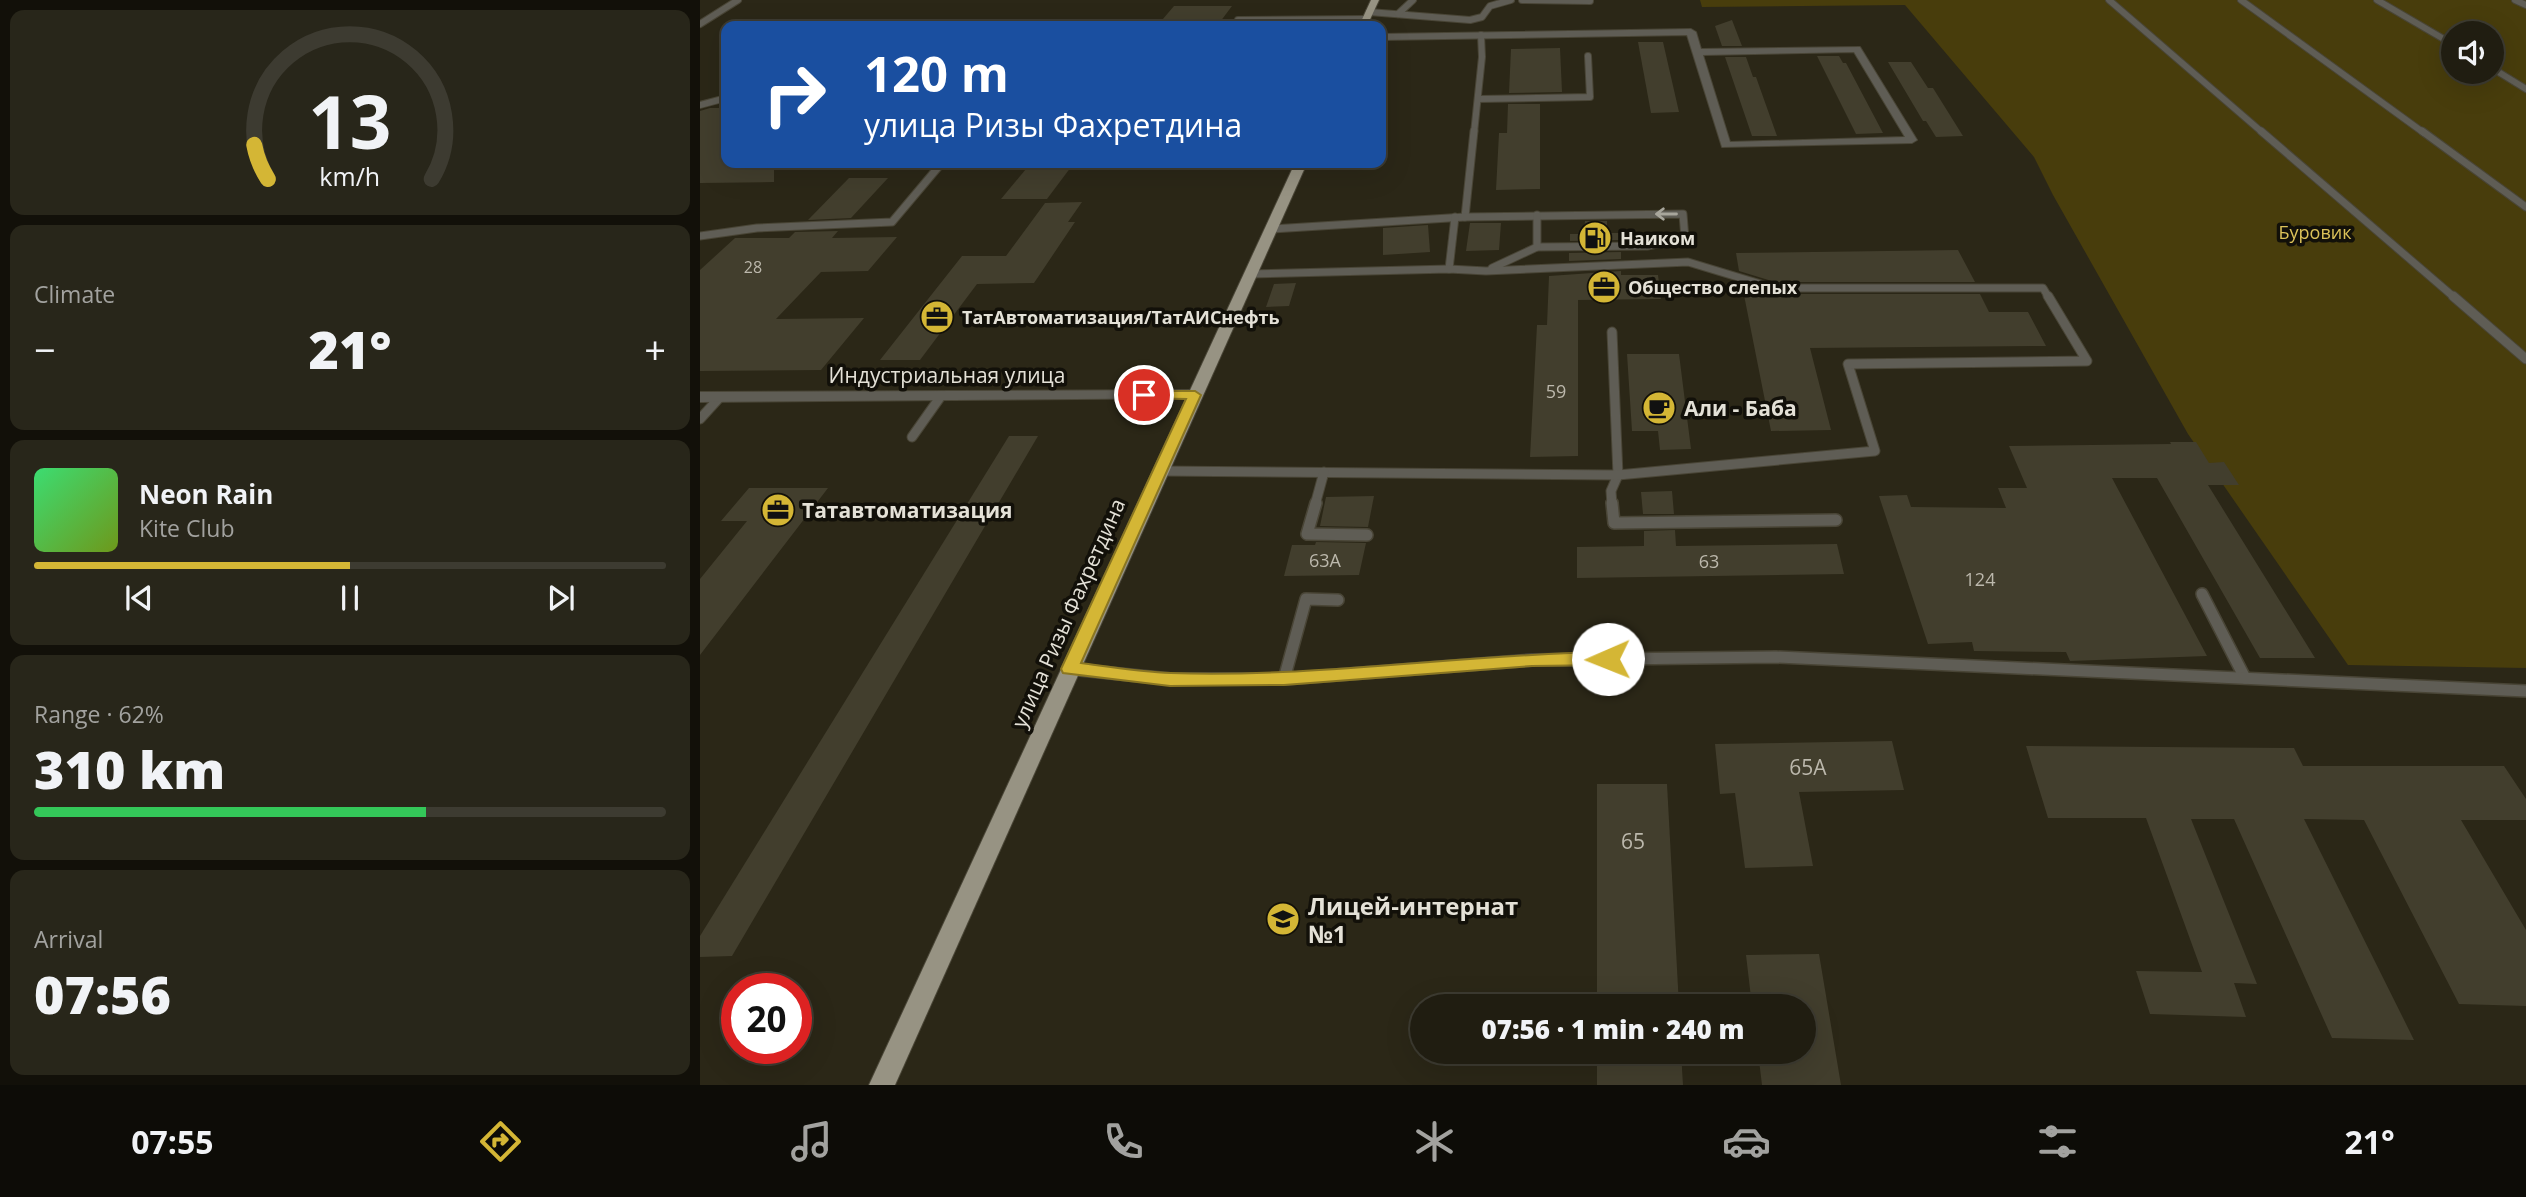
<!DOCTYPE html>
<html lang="en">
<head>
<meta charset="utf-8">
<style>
  :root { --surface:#201d11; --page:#28261a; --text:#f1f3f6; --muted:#a2a29f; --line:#3d3b31; --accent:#d4b635 }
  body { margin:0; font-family:"Open Sans",sans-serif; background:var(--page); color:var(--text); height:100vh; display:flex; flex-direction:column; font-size:26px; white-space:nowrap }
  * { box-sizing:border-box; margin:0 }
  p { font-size:23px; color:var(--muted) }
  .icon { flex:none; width:38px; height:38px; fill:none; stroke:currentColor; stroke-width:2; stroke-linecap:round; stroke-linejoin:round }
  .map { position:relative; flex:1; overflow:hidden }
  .sheet { display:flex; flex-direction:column; gap:10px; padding:10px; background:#121009; width:700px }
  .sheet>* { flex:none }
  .top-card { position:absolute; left:21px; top:21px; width:665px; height:147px; border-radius:14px; box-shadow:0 7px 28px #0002,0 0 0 2px var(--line); background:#1a4fa0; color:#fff; overflow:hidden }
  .buttons { position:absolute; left:1741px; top:21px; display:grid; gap:14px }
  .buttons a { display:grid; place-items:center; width:63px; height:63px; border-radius:50%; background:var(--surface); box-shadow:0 7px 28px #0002,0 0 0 2px var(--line); font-size:35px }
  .speed { position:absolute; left:21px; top:973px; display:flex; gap:14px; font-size:35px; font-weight:700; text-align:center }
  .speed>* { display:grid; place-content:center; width:91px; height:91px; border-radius:50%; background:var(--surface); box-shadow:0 7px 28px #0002,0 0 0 2px var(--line); line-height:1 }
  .speed .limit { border:10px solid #d22; background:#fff; color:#111 }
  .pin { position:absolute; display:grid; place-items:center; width:60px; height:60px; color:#fff; margin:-30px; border:4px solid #fff; border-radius:50%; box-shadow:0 2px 7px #0007 }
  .me { position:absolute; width:77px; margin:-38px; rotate:269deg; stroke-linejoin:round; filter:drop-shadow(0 0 5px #0008) }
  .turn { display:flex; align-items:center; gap:24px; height:147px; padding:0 28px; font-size:32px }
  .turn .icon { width:91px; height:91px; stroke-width:2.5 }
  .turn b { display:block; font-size:49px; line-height:60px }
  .big { font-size:52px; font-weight:800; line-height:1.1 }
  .sheet .widget { flex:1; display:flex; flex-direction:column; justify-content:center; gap:10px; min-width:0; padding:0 24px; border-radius:14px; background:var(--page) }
  .sheet .dial { align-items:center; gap:0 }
  .dial svg { height:182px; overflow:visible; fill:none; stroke:var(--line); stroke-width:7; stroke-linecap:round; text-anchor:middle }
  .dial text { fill:var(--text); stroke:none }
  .song { display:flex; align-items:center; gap:21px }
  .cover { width:84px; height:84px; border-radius:10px; background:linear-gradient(135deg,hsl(140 70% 55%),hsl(80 70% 35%)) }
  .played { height:7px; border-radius:4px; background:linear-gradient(90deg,var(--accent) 50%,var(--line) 50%) }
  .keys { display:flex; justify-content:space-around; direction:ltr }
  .heat { display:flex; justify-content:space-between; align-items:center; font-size:38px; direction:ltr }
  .charge { height:10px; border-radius:5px; background:linear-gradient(90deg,#34c759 62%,var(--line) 0) }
  .trip { position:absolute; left:710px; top:994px; width:406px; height:70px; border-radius:35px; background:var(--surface); box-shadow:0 7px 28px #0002,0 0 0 2px var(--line); font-weight:800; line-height:70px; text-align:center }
  .tabs { display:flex; height:112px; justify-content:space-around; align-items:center; background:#0d0c07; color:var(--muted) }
  .tabs .icon { width:49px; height:49px }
  .tabs .active { color:var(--accent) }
  .tabs b { font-size:32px; color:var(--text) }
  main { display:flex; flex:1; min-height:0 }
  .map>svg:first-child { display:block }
  .green { fill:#483d0c; fill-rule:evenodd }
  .building { fill:#423e2d }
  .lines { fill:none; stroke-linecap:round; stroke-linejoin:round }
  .service-far3-casing { stroke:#494536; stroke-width:8 }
  .service-far2-casing { stroke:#494536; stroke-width:9 }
  .service-far1-casing { stroke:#494536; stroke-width:11 }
  .service-casing { stroke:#494536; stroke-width:14 }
  .minor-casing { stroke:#494536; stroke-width:2 }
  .tertiary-casing { stroke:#494536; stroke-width:2 }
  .primary-casing { stroke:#494536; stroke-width:2 }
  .service-far3 { stroke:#5f5d55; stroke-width:6 }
  .service-far2 { stroke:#5f5d55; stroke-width:7 }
  .service-far1 { stroke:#5f5d55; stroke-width:9 }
  .service { stroke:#5f5d55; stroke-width:11 }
  .minor { fill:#5f5d55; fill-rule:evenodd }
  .tertiary { fill:#5f5d55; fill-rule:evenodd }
  .primary { fill:#979383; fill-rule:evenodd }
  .oneway { stroke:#a8a69c }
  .route { fill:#d4b635; stroke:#8a7622; stroke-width:2 }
  .labels { text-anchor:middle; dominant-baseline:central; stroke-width:7; stroke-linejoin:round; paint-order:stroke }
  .far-number-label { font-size:16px; fill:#bcb8ac }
  .far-park-label { font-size:18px; fill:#dcc259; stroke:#121009 }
  .far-poi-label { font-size:18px; font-weight:bold; fill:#e4e1d7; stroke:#121009; text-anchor:start }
  .number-label { font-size:18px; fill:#bcb8ac }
  .street-label { font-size:21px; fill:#e4e1d7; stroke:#121009 }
  .poi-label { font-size:21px; font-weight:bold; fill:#e4e1d7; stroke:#121009; text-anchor:start }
  .near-number-label { font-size:21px; fill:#bcb8ac }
  .near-poi-label { font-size:24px; font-weight:bold; fill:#e4e1d7; stroke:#121009; text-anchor:start }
</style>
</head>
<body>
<main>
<section class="sheet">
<div class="widget dial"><svg viewBox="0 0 100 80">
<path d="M14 69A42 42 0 1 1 86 69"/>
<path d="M14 69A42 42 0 0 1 8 54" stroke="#d4b635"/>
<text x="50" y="56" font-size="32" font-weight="700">13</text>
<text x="50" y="72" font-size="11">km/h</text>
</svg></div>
<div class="widget"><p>Climate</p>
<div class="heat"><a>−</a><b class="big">21°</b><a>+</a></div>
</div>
<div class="widget">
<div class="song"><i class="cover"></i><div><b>Neon Rain</b><p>Kite Club</p></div></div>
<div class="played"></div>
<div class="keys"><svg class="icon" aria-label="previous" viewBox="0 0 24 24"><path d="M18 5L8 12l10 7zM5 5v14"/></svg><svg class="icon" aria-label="pause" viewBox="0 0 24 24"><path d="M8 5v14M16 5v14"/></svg><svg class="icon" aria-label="next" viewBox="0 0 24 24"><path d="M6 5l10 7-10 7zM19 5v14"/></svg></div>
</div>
<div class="widget"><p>Range · 62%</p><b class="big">310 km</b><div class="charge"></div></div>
<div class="widget"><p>Arrival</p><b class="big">07:56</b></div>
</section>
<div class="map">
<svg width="1826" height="1085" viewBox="0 0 1826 1085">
  <rect width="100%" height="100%" fill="#2b2717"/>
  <path class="green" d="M1000 0H1826V668L1648 665 1488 434 1353 195 1334 157 1205 5 1002 7ZM1754 33H1792V72H1754Z"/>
  <g class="building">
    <path d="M474 6H532L517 26H457Z"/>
    <path d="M1032 20 1042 46H1022L1015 26Z"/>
    <path d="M938 42H963L979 112 951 113Z"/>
    <path d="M860 48 862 92 809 93 811 49Z"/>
    <path d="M1117 56H1139L1143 63H1146L1183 133 1156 134Z"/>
    <path d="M1025 57H1046L1053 77H1056L1077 136H1052Z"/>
    <path d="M1188 62H1211L1228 88H1233L1263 136 1236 137 1226 121H1223Z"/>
    <path d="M808 104H840V189L796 190 799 133H807Z"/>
    <path d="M10 108H26V163H74V182L0 183V111Z"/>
    <path d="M331 163H374L347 199H301Z"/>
    <path d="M149 178H188L151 218 108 220Z"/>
    <path d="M382 202 368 222H375L334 283 277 284 220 360H180L262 256H306L345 203Z"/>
    <path d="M885 221H907V233H920V240L870 241V234H884Z"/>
    <path d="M770 223H801L799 250 766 251Z"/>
    <path d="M728 225 730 252 683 255V228Z"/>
    <path d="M138 231 132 238 197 237 168 271 121 272 76 319 164 318 121 370 0 371V270L35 238H89L95 232Z"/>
    <path d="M1258 250 1275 282H1075L1039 271 1036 253Z"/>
    <path d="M921 252V259L869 261V253Z"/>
    <path d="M921 271V275H958L961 299 878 300V456L830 457 837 325H847L849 276Z"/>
    <path d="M596 283 589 306 566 307 574 284Z"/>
    <path d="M1042 285 1074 294H1280L1289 312H1328L1346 346 1110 348 1131 430 1071 431Z"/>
    <path d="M927 354H979L991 449 960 450 958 431H932Z"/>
    <path d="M309 436H338L32 956 0 957V936Z"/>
    <path d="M1470 442H1496L1509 463 1524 462 1539 485H1508L1615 658H1560L1457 478H1412L1507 656 1370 661 1366 652 1274 651 1272 642 1228 644 1179 496 1207 495 1211 507 1306 508 1298 488H1327L1309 446 1471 444Z"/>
    <path d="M49 488H128L0 655V579L47 521H21Z"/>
    <path d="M972 491 974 514H943L941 492Z"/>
    <path d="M674 496 668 527 620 526 626 497Z"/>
    <path d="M975 530 976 546 1137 544 1144 574 877 578V547L944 546V531Z"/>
    <path d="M616 542 666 543 659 575 584 576 592 545H615Z"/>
    <path d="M1192 741 1204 790 1099 792 1113 866 1045 868 1035 793 1020 794 1015 744Z"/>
    <path d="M1326 746 1594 748 1603 766H1804L1826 799V820H1761L1826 930V1006L1759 1004 1664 820 1604 819 1714 1040 1632 1038 1534 819H1491L1557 984 1534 983 1546 1017 1450 1014 1436 971 1502 972 1446 818H1348Z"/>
    <path d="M897 784H967L979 1006H897Z"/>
    <path d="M1119 954 1141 1085H1062L1058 1052H1104V1006H1052L1046 955Z"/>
    <path d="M897 1052H981L983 1085H897Z"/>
  </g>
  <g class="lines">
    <defs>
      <g id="service-far3">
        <path d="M822 0 890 1"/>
        <path d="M1409 0 1563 133"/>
        <path d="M1541 0 1724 133"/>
        <path d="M1677 0 1754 45"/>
        <path d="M1815 0 1826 5"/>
        <path d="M669 12 770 20 782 17 790 6 811 0"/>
        <path d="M698 14 713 0"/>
        <path d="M538 20 666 19"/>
        <path d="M0 24 38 0"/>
        <path d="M1792 68 1826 89"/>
        <path d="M778 99 890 97 888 56"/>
        <path d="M0 105 26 98"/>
        <path d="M774 133 782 57 781 35"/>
      </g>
      <g id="service-far2">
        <path d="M1561 131 1755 298"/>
        <path d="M1722 131 1826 207"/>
        <path d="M765 217 774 131"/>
        <path d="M572 229 765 217 983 214 985 239 947 246 837 247"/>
        <path d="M0 236 57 228 192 222 240 165"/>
        <path d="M792 268 837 247V215"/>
        <path d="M749 269 755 217"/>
        <path d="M550 274 749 269 786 271 988 262 1074 288H1343L1349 298"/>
      </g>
      <g id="service-far1">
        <path d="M1753 296 1826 359"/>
        <path d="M912 332 918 475 911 491 912 505"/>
        <path d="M0 419 20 397"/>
        <path d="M212 437 241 396"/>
        <path d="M460 471 918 475 1175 451 1148 364 1387 361 1348 296"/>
        <path d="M615 505 624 472"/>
      </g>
      <g id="service">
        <path d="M616 503 607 534 667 535"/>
        <path d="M912 503 914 523 1136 520"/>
        <path d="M1502 594 1545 678"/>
        <path d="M370 669 470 679H584L832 660 1076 657 1826 691"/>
        <path d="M584 679 606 599 638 600"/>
      </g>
      <path id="minor" d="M991 29 996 32 1001 49 1160 47 1217 140 1212 143 1022 147 987 35 681 40V34ZM1154 52 1205 137 1030 142 1003 55Z"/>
      <path id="tertiary" d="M495 390 503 395 500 398 0 402V392Z"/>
      <g id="primary">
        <path d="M671 0H679L667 26H659Z"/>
        <path d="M595 163H607L195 1085H169Z"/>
      </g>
    </defs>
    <use href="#service-far3" class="service-far3-casing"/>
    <use href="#service-far2" class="service-far2-casing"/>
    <use href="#service-far1" class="service-far1-casing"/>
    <use href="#service" class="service-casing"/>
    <use href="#minor" class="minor-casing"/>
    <use href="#tertiary" class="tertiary-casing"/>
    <use href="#primary" class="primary-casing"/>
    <use href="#service-far3" class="service-far3"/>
    <use href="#service-far2" class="service-far2"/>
    <use href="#service-far1" class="service-far1"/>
    <use href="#service" class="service"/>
    <use href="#minor" class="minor"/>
    <use href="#tertiary" class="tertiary"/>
    <use href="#primary" class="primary"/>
  </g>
  <defs><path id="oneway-shaft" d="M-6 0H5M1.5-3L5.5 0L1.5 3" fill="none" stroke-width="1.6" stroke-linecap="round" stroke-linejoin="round" transform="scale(1.75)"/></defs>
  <use class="oneway" href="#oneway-shaft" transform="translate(966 214) rotate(180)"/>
  <path class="route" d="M444 391H495L501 395 381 663C411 667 441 672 471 673 617 678 763 654 908 652L914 654 917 659 914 663 908 665 832 666 584 685 470 686 363 673 361 669 486 399 439 398 437 395Z"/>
  <defs>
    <symbol id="fuel-disc" viewBox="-11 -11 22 22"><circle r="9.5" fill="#d4b635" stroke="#121009"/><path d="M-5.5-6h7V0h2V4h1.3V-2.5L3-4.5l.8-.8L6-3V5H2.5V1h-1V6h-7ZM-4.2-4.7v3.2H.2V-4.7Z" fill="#111"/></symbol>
    <symbol id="office-disc" viewBox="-11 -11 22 22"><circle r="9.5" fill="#d4b635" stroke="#121009"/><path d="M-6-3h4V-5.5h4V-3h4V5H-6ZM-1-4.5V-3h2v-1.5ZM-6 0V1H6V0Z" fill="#111"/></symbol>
    <symbol id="cafe-disc" viewBox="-11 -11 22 22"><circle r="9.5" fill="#d4b635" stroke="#121009"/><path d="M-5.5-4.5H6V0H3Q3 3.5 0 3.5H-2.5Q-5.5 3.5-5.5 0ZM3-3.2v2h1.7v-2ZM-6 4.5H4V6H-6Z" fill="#111"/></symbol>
    <symbol id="school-disc" viewBox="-11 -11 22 22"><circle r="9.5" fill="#d4b635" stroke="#121009"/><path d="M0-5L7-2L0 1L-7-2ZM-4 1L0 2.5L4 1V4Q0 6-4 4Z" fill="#111"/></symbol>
  </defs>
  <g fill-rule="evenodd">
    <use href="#fuel-disc" x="876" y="219" width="38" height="38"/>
    <use href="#office-disc" x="885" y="268" width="38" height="38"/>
    <use href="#office-disc" x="218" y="298" width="38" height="38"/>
    <use href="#cafe-disc" x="940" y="389" width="38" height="38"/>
    <use href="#office-disc" x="59" y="491" width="38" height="38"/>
    <use href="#school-disc" x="564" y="900" width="38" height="38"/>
  </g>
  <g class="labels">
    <g class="far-number-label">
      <text x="53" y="267">28</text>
    </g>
    <g class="far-park-label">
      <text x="1615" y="232">Буровик</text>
    </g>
    <g class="far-poi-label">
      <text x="920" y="238">Наиком</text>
      <text x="928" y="287">Общество слепых</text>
      <text x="262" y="317">ТатАвтоматизация/ТатАИСнефть</text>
    </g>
    <g class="number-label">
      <text x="856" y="391">59</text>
      <text x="625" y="560">63А</text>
      <text x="1009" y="561">63</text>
      <text x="1280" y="579">124</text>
    </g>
    <g class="street-label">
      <text x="247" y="375">Индустриальная улица</text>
      <text transform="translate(368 613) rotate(-66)">улица Ризы Фахретдина</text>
    </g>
    <g class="poi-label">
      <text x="984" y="408">Али - Баба</text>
      <text x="102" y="510">Татавтоматизация</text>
    </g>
    <g class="near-number-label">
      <text x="1108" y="767">65А</text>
      <text x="933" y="841">65</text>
    </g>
    <g class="near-poi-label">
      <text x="608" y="905">Лицей-интернат<tspan x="608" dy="28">№1</tspan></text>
    </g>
  </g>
</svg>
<div class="buttons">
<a><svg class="icon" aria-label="sound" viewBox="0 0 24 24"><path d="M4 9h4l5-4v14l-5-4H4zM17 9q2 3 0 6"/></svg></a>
</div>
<div class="speed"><div class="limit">20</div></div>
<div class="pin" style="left:444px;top:395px;background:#d93025"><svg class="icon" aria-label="arrive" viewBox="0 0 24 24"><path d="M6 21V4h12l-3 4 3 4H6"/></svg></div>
<svg class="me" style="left:908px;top:659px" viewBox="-20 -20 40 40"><circle r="19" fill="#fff"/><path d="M0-13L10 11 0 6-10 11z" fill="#d4b635"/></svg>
<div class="trip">07:56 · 1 min · 240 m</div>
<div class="top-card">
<div class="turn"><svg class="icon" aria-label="right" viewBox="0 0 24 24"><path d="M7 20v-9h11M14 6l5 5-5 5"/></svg><div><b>120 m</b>улица Ризы Фахретдина</div></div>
</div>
</div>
</main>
<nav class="tabs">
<b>07:55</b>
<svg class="icon active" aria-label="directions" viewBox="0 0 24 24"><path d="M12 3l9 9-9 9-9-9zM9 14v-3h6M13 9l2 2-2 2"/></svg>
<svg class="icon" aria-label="music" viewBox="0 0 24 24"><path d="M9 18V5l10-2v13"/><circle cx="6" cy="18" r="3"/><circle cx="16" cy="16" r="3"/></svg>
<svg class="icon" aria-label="phone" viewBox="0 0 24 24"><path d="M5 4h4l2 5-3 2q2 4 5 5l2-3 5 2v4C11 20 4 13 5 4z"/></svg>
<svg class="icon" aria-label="climate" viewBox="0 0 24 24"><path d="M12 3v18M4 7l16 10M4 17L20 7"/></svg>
<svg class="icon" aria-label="car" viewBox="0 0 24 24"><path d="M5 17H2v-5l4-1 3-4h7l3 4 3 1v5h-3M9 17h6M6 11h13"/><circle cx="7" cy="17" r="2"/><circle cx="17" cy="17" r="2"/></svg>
<svg class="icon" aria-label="filters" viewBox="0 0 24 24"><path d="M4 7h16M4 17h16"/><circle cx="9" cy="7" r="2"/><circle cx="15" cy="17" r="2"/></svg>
<b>21°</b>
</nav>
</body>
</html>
